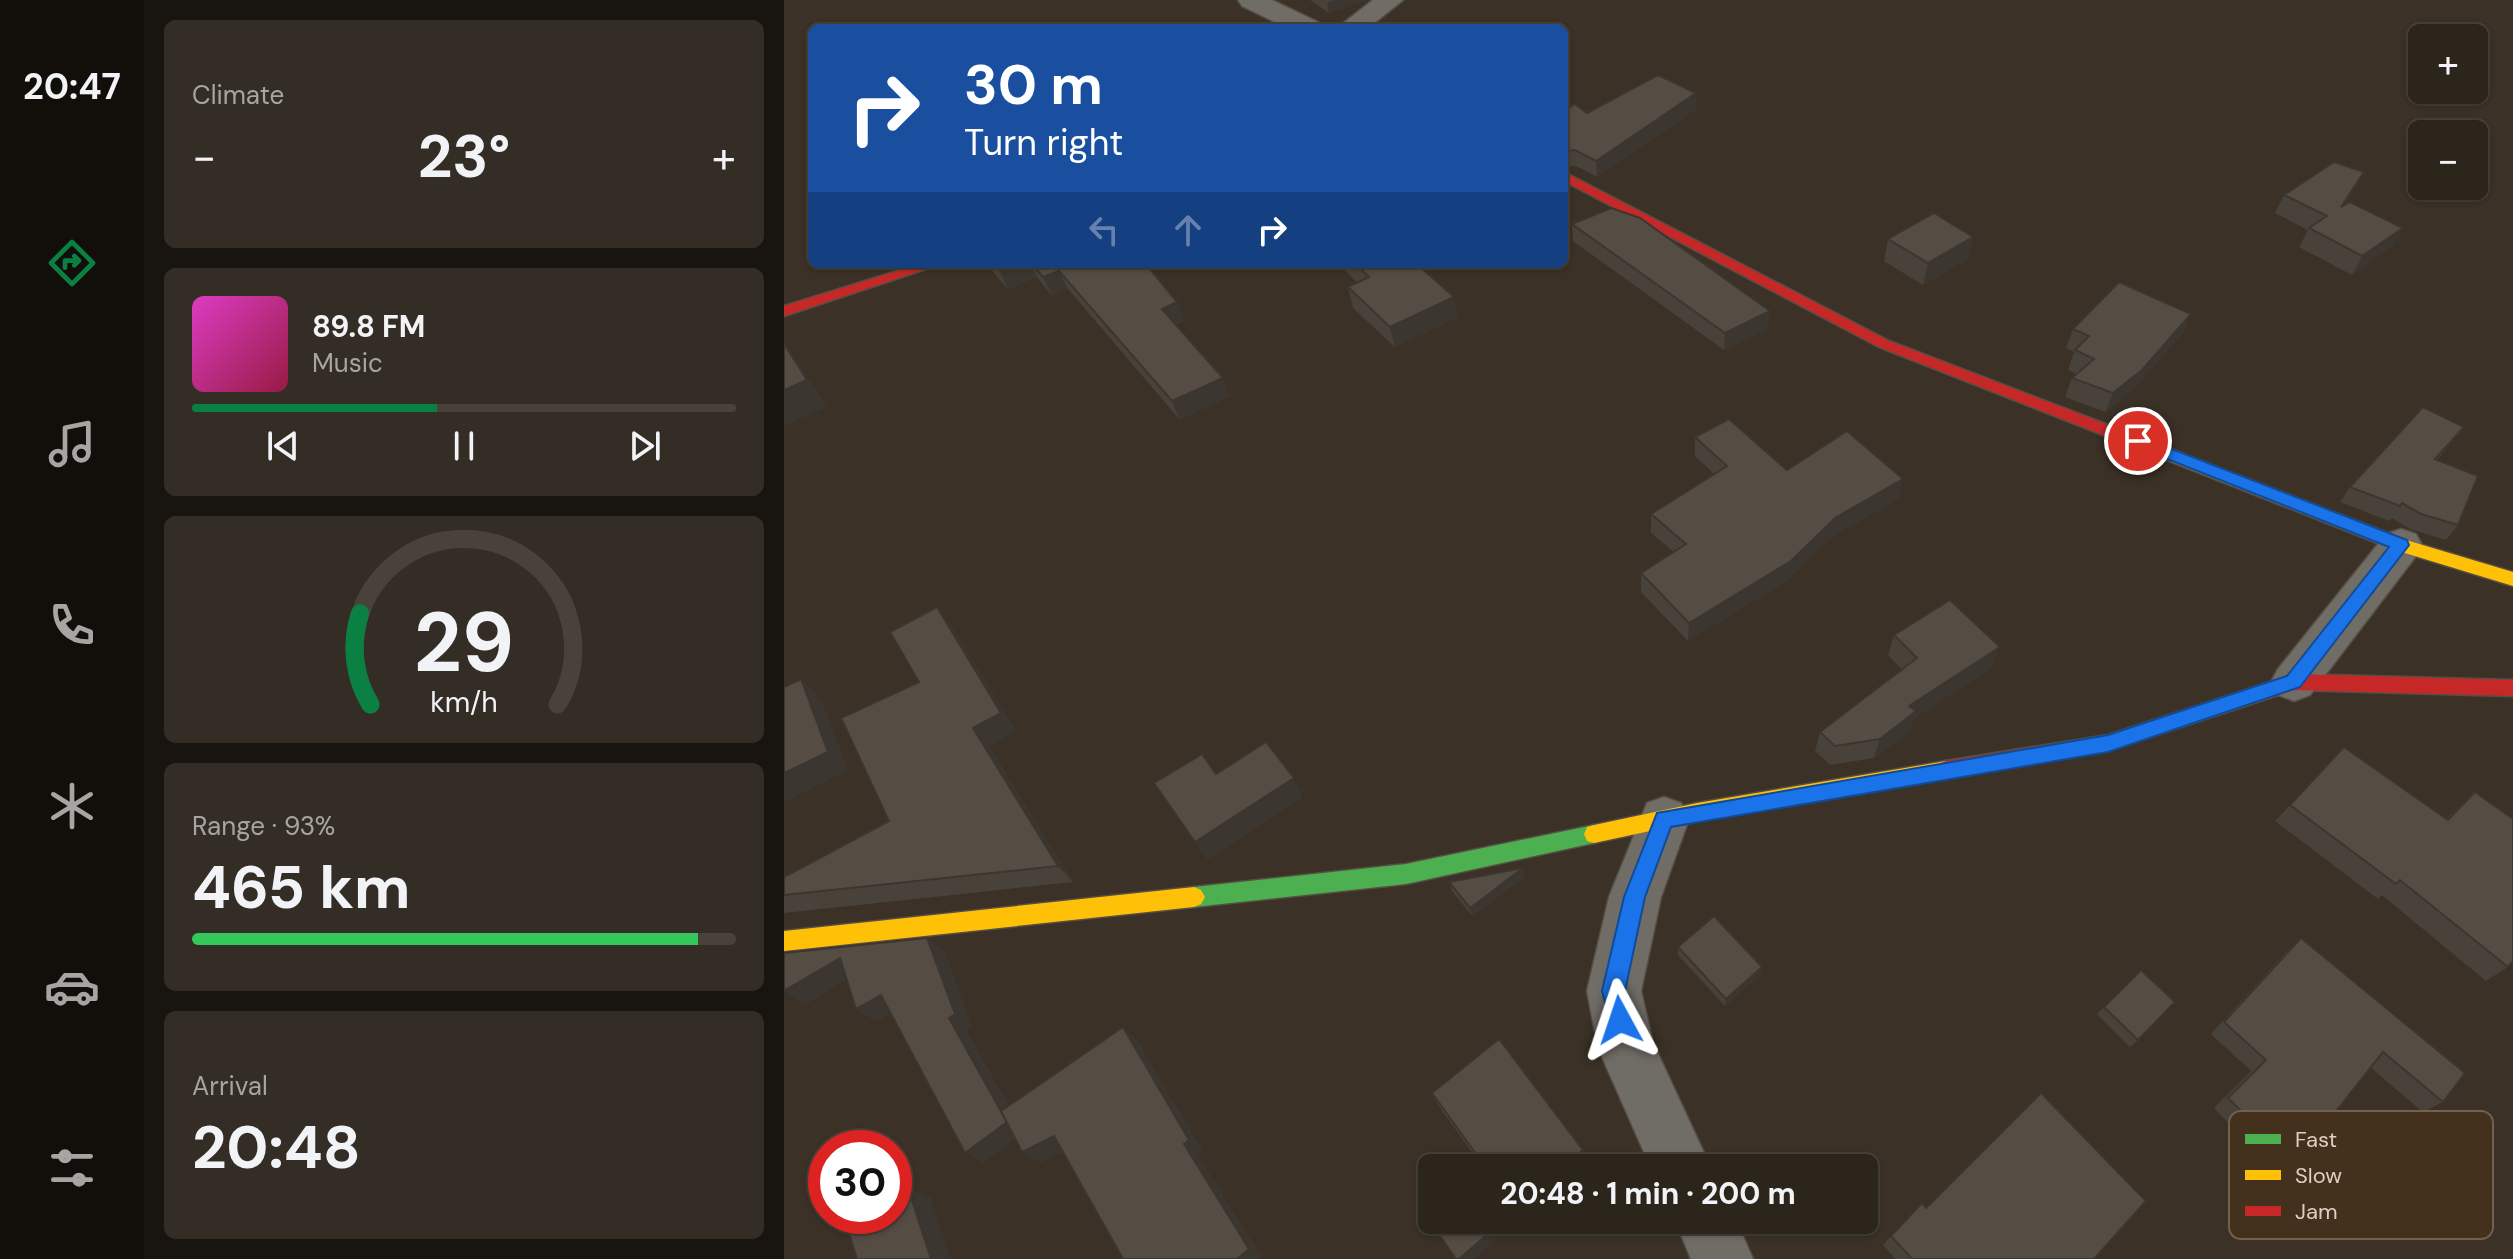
<!DOCTYPE html>
<html lang="en">
<head>
<meta charset="utf-8">
<style>
  :root { --surface:#2c251c; --page:#342d25; --text:#f1f3f6; --muted:#a6a5a3; --line:#48423b; --accent:#0b8043 }
  body { margin:0; font-family:"DM Sans",sans-serif; background:var(--page); color:var(--text); height:100vh; display:flex; flex-direction:column; font-size:30px; white-space:nowrap }
  * { box-sizing:border-box; margin:0 }
  p { font-size:26px; color:var(--muted) }
  .icon { flex:none; width:44px; height:44px; fill:none; stroke:currentColor; stroke-width:2; stroke-linecap:round; stroke-linejoin:round }
  .map { position:relative; flex:1; overflow:hidden }
  .sheet { display:flex; flex-direction:column; gap:20px; padding:20px; background:#18140f; width:640px }
  .sheet>* { flex:none }
  .hud { position:absolute; left:24px; top:24px; width:760px; height:244px; border-radius:12px; box-shadow:0 2px 6px #0004,0 0 0 2px var(--line); background:#1a4fa0; color:#fff; overflow:hidden }
  .tools { position:absolute; left:1624px; top:24px; display:grid; gap:16px }
  .tools a { display:grid; place-items:center; width:80px; height:80px; border-radius:12px; background:var(--surface); box-shadow:0 2px 6px #0004,0 0 0 2px var(--line); font-size:40px }
  .speed { position:absolute; left:24px; top:1130px; display:flex; gap:16px; font-size:40px; font-weight:700; text-align:center }
  .speed>* { display:grid; place-content:center; width:104px; height:104px; border-radius:50%; background:var(--surface); box-shadow:0 2px 6px #0004,0 0 0 2px var(--line); line-height:1 }
  .speed .limit { border:12px solid #d22; background:#fff; color:#111 }
  .pin { position:absolute; display:grid; place-items:center; width:68px; height:68px; color:#fff; margin:-34px; border:4px solid #fff; border-radius:50%; box-shadow:0 2px 8px #0007 }
  .me { position:absolute; width:88px; margin:-44px; rotate:355deg; stroke-linejoin:round; filter:drop-shadow(0 0 6px #0008) }
  .turn { display:flex; align-items:center; gap:28px; height:168px; padding:0 24px; font-size:36px }
  .turn .icon { width:104px; height:104px; stroke-width:2.5 }
  .turn b { display:block; font-size:56px; line-height:68px }
  .lanes { display:flex; align-items:center; height:76px; padding:0 24px; background:#0003; justify-content:center; gap:40px; direction:ltr }
  .lanes .off { opacity:.35 }
  .big { font-size:60px; font-weight:700; line-height:1.1 }
  .sheet .tile { flex:1; display:flex; flex-direction:column; justify-content:center; gap:12px; min-width:0; padding:0 28px; border-radius:12px; background:var(--page) }
  .sheet .dial { align-items:center; gap:0 }
  .dial svg { height:208px; overflow:visible; fill:none; stroke:var(--line); stroke-width:7; stroke-linecap:round; text-anchor:middle }
  .dial text { fill:var(--text); stroke:none }
  .song { display:flex; align-items:center; gap:24px }
  .cover { width:96px; height:96px; border-radius:12px; background:linear-gradient(135deg,hsl(310 70% 55%),hsl(340 70% 35%)) }
  .played { height:8px; border-radius:4px; background:linear-gradient(90deg,var(--accent) 45%,var(--line) 45%) }
  .keys { display:flex; justify-content:space-around; direction:ltr }
  .heat { display:flex; justify-content:space-between; align-items:center; font-size:44px; direction:ltr }
  .charge { height:12px; border-radius:6px; background:linear-gradient(90deg,#34c759 93%,var(--line) 0) }
  .trip { position:absolute; left:634px; top:1154px; width:460px; height:80px; border-radius:12px; background:var(--surface); box-shadow:0 2px 6px #0004,0 0 0 2px var(--line); font-weight:700; line-height:80px; text-align:center }
  main { display:flex; flex:1; min-height:0 }
  .menu { display:flex; flex-direction:column; width:144px; justify-content:space-around; align-items:center; background:#120f0b; color:var(--muted) }
  .menu .icon { width:56px; height:56px }
  .menu .selected { color:var(--accent) }
  .menu b { font-size:36px; color:var(--text) }
  .map>svg:first-child { display:block }
  .lines { fill:none; stroke-linecap:round; stroke-linejoin:round }
  .street-casing { stroke:#564e44; stroke-width:3 }
  .fast-casing { stroke:#564e44; stroke-width:3 }
  .slow-casing { stroke:#564e44; stroke-width:3 }
  .jam-casing { stroke:#564e44; stroke-width:3 }
  .street { fill:#706c66; fill-rule:evenodd }
  .fast { fill:#4caf50; fill-rule:evenodd }
  .slow { fill:#ffc107; fill-rule:evenodd }
  .jam { fill:#c62828; fill-rule:evenodd }
  .wall { fill:#49423a }
  .shaded-wall { fill:#3c3630 }
  .building { fill:#554d44; stroke:#3c3630; stroke-width:2 }
  .route { fill:#1a73e8; stroke:#114b97; stroke-width:2 }
  .key { fill:#44311d; stroke:#72614f; stroke-width:2 }
  .key-label { font-size:22px; fill:#dcd0c4 }
</style>
</head>
<body>
<main>
<nav class="menu">
<b>20:47</b>
<svg class="icon selected" aria-label="directions" viewBox="0 0 24 24"><path d="M12 3l9 9-9 9-9-9zM9 14v-3h6M13 9l2 2-2 2"/></svg>
<svg class="icon" aria-label="music" viewBox="0 0 24 24"><path d="M9 18V5l10-2v13"/><circle cx="6" cy="18" r="3"/><circle cx="16" cy="16" r="3"/></svg>
<svg class="icon" aria-label="phone" viewBox="0 0 24 24"><path d="M5 4h4l2 5-3 2q2 4 5 5l2-3 5 2v4C11 20 4 13 5 4z"/></svg>
<svg class="icon" aria-label="climate" viewBox="0 0 24 24"><path d="M12 3v18M4 7l16 10M4 17L20 7"/></svg>
<svg class="icon" aria-label="car" viewBox="0 0 24 24"><path d="M5 17H2v-5l4-1 3-4h7l3 4 3 1v5h-3M9 17h6M6 11h13"/><circle cx="7" cy="17" r="2"/><circle cx="17" cy="17" r="2"/></svg>
<svg class="icon" aria-label="filters" viewBox="0 0 24 24"><path d="M4 7h16M4 17h16"/><circle cx="9" cy="7" r="2"/><circle cx="15" cy="17" r="2"/></svg>
</nav>
<section class="sheet">
<div class="tile"><p>Climate</p>
<div class="heat"><a>−</a><b class="big">23°</b><a>+</a></div>
</div>
<div class="tile">
<div class="song"><i class="cover"></i><div><b>89.8 FM</b><p>Music</p></div></div>
<div class="played"></div>
<div class="keys"><svg class="icon" aria-label="previous" viewBox="0 0 24 24"><path d="M18 5L8 12l10 7zM5 5v14"/></svg><svg class="icon" aria-label="pause" viewBox="0 0 24 24"><path d="M8 5v14M16 5v14"/></svg><svg class="icon" aria-label="next" viewBox="0 0 24 24"><path d="M6 5l10 7-10 7zM19 5v14"/></svg></div>
</div>
<div class="tile dial"><svg viewBox="0 0 100 80">
<path d="M14 69A42 42 0 1 1 86 69"/>
<path d="M14 69A42 42 0 0 1 10 34" stroke="#0b8043"/>
<text x="50" y="56" font-size="32" font-weight="700">29</text>
<text x="50" y="72" font-size="11">km/h</text>
</svg></div>
<div class="tile"><p>Range · 93%</p><b class="big">465 km</b><div class="charge"></div></div>
<div class="tile"><p>Arrival</p><b class="big">20:48</b></div>
</section>
<div class="map">
<svg width="1729" height="1259" viewBox="0 0 1729 1259">
  <rect width="100%" height="100%" fill="#3b3126"/>
  <g class="lines">
    <defs>
      <g id="street">
        <path d="M454 0H488L534 22 537 28H503L458 6Z"/>
        <path d="M589 0H619L584 28H553Z"/>
        <path d="M1617 529 1632 534 1638 545 1632 556 1526 695 1510 701 1494 695 1487 682 1494 669 1602 534Z"/>
        <path d="M880 797 897 803 905 819 877 897 857 991 869 1043 927 1168H867L814 1048 803 991 825 897 863 803Z"/>
        <path d="M891 1220H952L969 1259H907Z"/>
      </g>
      <path id="fast" d="M810 825 817 827 820 834 817 841 810 843 622 884 410 907 403 904 399 897 403 890 410 887 622 864Z"/>
      <g id="slow">
        <path d="M1394 452 1622 540 1729 572V586L1611 550 1388 462 1386 458Z"/>
        <path d="M1162 761 1169 764 1172 770 1169 776 1162 779 913 821 810 843 803 841 800 834 803 827 810 825 913 803Z"/>
        <path d="M410 887 417 890 421 897 417 904 410 907 0 951V931Z"/>
      </g>
      <g id="jam">
        <path d="M780 172 1105 341 1400 454 1402 458 1400 462H1388L1095 347 780 181Z"/>
        <path d="M136 264H157L0 316V306Z"/>
        <path d="M1510 674 1729 680V696L1510 690 1324 751 1162 779 1155 776 1152 770 1155 764 1162 761 1324 735Z"/>
      </g>
    </defs>
    <use href="#street" class="street-casing"/>
    <use href="#fast" class="fast-casing"/>
    <use href="#slow" class="slow-casing"/>
    <use href="#jam" class="jam-casing"/>
    <use href="#street" class="street"/>
    <use href="#fast" class="fast"/>
    <use href="#slow" class="slow"/>
    <use href="#jam" class="jam"/>
  </g>
  <g class="wall">
    <path d="M526 0H583L545 13Z"/>
    <path d="M912 109 813 177 792 166H780V110L803 113Z"/>
    <path d="M1580 172 1561 205 1619 228 1609 246 1568 275 1515 247 1524 230 1491 213 1500 195Z"/>
    <path d="M788 224 984 328 940 350 789 241Z"/>
    <path d="M1189 237 1184 259 1139 285 1100 261 1104 239Z"/>
    <path d="M202 264H362L393 302 400 321 392 325 446 396 396 420 284 289 268 296 253 277 224 289Z"/>
    <path d="M554 264H633L670 297 673 317 611 347 569 308 564 287 574 283Z"/>
    <path d="M1407 314 1399 333 1349 389 1321 412 1281 397 1288 378 1293 374 1284 370 1290 352 1282 348 1289 329Z"/>
    <path d="M1680 427 1653 460 1674 525 1662 540 1626 529 1608 518 1605 521 1556 502 1566 487Z"/>
    <path d="M911 437 1003 470 1115 498 1048 537 1005 579 904 641 857 592V573L890 552 867 533V514L930 474 911 456Z"/>
    <path d="M153 607 168 627 232 731 205 746 289 882 0 913V877L105 821 135 682Z"/>
    <path d="M1110 635 1208 667 1130 718 1126 731 1090 758 1046 765 1031 751 1036 732 1118 670 1104 655Z"/>
    <path d="M1691 792 1724 967 1702 981 1598 895 1594 899 1491 821 1506 805 1662 819Z"/>
    <path d="M741 877 688 916 668 891 665 882Z"/>
    <path d="M1517 938 1659 1102 1639 1112 1587 1068 1538 1129 1512 1165 1495 1174 1430 1108 1467 1071 1427 1034 1502 952Z"/>
    <path d="M894 947 978 967 976 975 941 1006 894 955Z"/>
    <path d="M1320 1007 1354 1040 1346 1047 1313 1014Z"/>
    <path d="M648 1093 799 1150 801 1161 793 1168H675L690 1155 654 1105Z"/>
    <path d="M1142 1208 1310 1259H1111L1099 1245 1107 1236Z"/>
  </g>
  <g class="shaded-wall">
    <path d="M551 0H583L545 13 543 3Z"/>
    <path d="M912 93V109L813 177 812 161Z"/>
    <path d="M1580 172 1571 190 1547 226 1557 207Z"/>
    <path d="M1619 228 1609 246 1568 275 1578 256Z"/>
    <path d="M1189 237 1184 259 1139 285 1144 263Z"/>
    <path d="M229 264H246L253 277 224 289 215 270Z"/>
    <path d="M275 271 284 289 268 296 259 277Z"/>
    <path d="M670 297 673 317 611 347 606 327Z"/>
    <path d="M393 302 400 321 386 327 378 309Z"/>
    <path d="M986 311 984 328 940 350 941 333Z"/>
    <path d="M1407 314 1399 333 1349 389 1321 412 1329 393Z"/>
    <path d="M0 342 12 359 43 407 0 426Z"/>
    <path d="M439 378 446 396 396 420 388 401Z"/>
    <path d="M1119 479 1115 498 1048 537 1005 579 904 641 905 623 1051 518Z"/>
    <path d="M153 607 168 627 232 731 205 746 289 882 274 866 189 728Z"/>
    <path d="M1216 647 1208 667 1130 718 1126 731 1090 758 1096 739 1125 706Z"/>
    <path d="M17 679 37 699 64 770 0 802V773Z"/>
    <path d="M510 778 519 797 423 860 411 842Z"/>
    <path d="M739 868 741 877 688 916 686 908Z"/>
    <path d="M143 938 161 951 188 1027 183 1031 240 1132 199 1163 181 1153 165 1018Z"/>
    <path d="M56 958 76 972 21 1005 0 992Z"/>
    <path d="M978 967 976 975 941 1006 942 999Z"/>
    <path d="M97 995 116 1008 92 1022 72 1009Z"/>
    <path d="M339 1027 354 1041 419 1151 414 1155 478 1257 475 1259H453Z"/>
    <path d="M270 1136 288 1148 257 1163 238 1152Z"/>
    <path d="M799 1150 801 1161 793 1168H779Z"/>
    <path d="M124 1188 147 1198 167 1259H147Z"/>
    <path d="M720 1220H734L690 1259H675Z"/>
  </g>
  <g class="building">
    <path d="M874 75 912 93 812 161 791 150 780 151V110L791 104 803 113Z"/>
    <path d="M1550 162 1580 172 1557 207 1566 202 1619 228 1578 256 1525 228 1543 216 1500 195Z"/>
    <path d="M827 208 856 218 986 311 941 333 788 224Z"/>
    <path d="M1150 213 1189 237 1144 263 1104 239Z"/>
    <path d="M209 264H229L215 270Z"/>
    <path d="M248 264H362L393 302 378 309 439 378 388 401 275 271 259 277Z"/>
    <path d="M571 264H633L670 297 606 327 564 287 585 277Z"/>
    <path d="M1335 282 1407 314 1358 370 1329 393 1288 378 1310 359 1291 350 1305 336 1289 329Z"/>
    <path d="M0 344 23 380 0 390Z"/>
    <path d="M1639 407 1680 427 1651 459 1694 476 1674 525 1637 514 1618 503 1616 506 1566 487Z"/>
    <path d="M945 419 1003 470 1063 431 1119 479 1051 518 1007 561 905 623 857 573 902 544 867 514 943 466 911 437Z"/>
    <path d="M1166 600 1216 647 1125 706 1132 711 1096 739 1051 746 1036 732 1133 658 1110 635Z"/>
    <path d="M153 607 217 713 189 728 274 866 0 895V877L105 821 57 718 135 682 106 632Z"/>
    <path d="M17 679 44 752 0 773V687Z"/>
    <path d="M482 742 510 778 411 842 370 783 418 754 432 774Z"/>
    <path d="M1560 747 1664 820 1691 792 1729 819V961L1724 967 1616 880 1612 884 1506 805Z"/>
    <path d="M739 868 686 908 665 882Z"/>
    <path d="M930 916 978 967 942 999 894 947Z"/>
    <path d="M143 938 171 1014 165 1018 223 1122 181 1153 97 995 72 1009 56 958 0 991V953Z"/>
    <path d="M1517 938 1681 1073 1659 1102 1599 1052 1538 1129 1541 1133 1512 1165 1444 1098 1482 1060 1440 1022Z"/>
    <path d="M1357 970 1391 1002 1354 1040 1320 1007Z"/>
    <path d="M339 1027 405 1140 400 1144 465 1249 453 1259H339L270 1136 238 1152 217 1111Z"/>
    <path d="M715 1039 799 1150 779 1168H675L692 1154 648 1093Z"/>
    <path d="M1257 1093 1362 1201 1310 1259H1128L1107 1236 1138 1203 1142 1208Z"/>
    <path d="M124 1188 147 1259H73L63 1226 79 1216H110V1197Z"/>
    <path d="M648 1190V1220H720L675 1259H672L633 1202Z"/>
  </g>
  <path class="route" d="M1354 436 1623 540 1625 545 1516 687 1324 752 887 827 861 897 841 991 847 1020 844 1028 836 1031 828 1028 818 991 840 897 873 813 1324 735 1503 676 1605 547 1348 445V437Z"/>
  <rect x="1445" y="1111" width="264" height="128" rx="12" class="key"/>
  <rect x="1461" y="1134" width="36" height="10" fill="#4caf50"/>
  <rect x="1461" y="1170" width="36" height="10" fill="#ffc107"/>
  <rect x="1461" y="1206" width="36" height="10" fill="#c62828"/>
  <g class="key-label">
    <text x="1511" y="1147">Fast</text>
    <text x="1511" y="1183">Slow</text>
    <text x="1511" y="1219">Jam</text>
  </g>
</svg>
<div class="tools">
<a>+</a>
<a>−</a>
</div>
<div class="speed"><div class="limit">30</div></div>
<div class="pin" style="left:1354px;top:441px;background:#d93025"><svg class="icon" aria-label="arrive" viewBox="0 0 24 24"><path d="M6 21V4h12l-3 4 3 4H6"/></svg></div>
<svg class="me" style="left:836px;top:1020px" viewBox="-20 -20 40 40"><path d="M0-17L14 15 0 8-14 15z" fill="#1a73e8" stroke="#fff" stroke-width="4"/></svg>
<div class="trip">20:48 · 1 min · 200 m</div>
<div class="hud">
<div class="turn"><svg class="icon" aria-label="right" viewBox="0 0 24 24"><path d="M7 20v-9h11M14 6l5 5-5 5"/></svg><div><b>30 m</b>Turn right</div></div>
<div class="lanes"><svg class="icon off" aria-label="left" viewBox="0 0 24 24"><path d="M17 20v-9H6M10 6l-5 5 5 5"/></svg><svg class="icon off" aria-label="ahead" viewBox="0 0 24 24"><path d="M12 20V5M6 11l6-6 6 6"/></svg><svg class="icon" aria-label="right" viewBox="0 0 24 24"><path d="M7 20v-9h11M14 6l5 5-5 5"/></svg></div>
</div>
</div>
</main>
</body>
</html>
